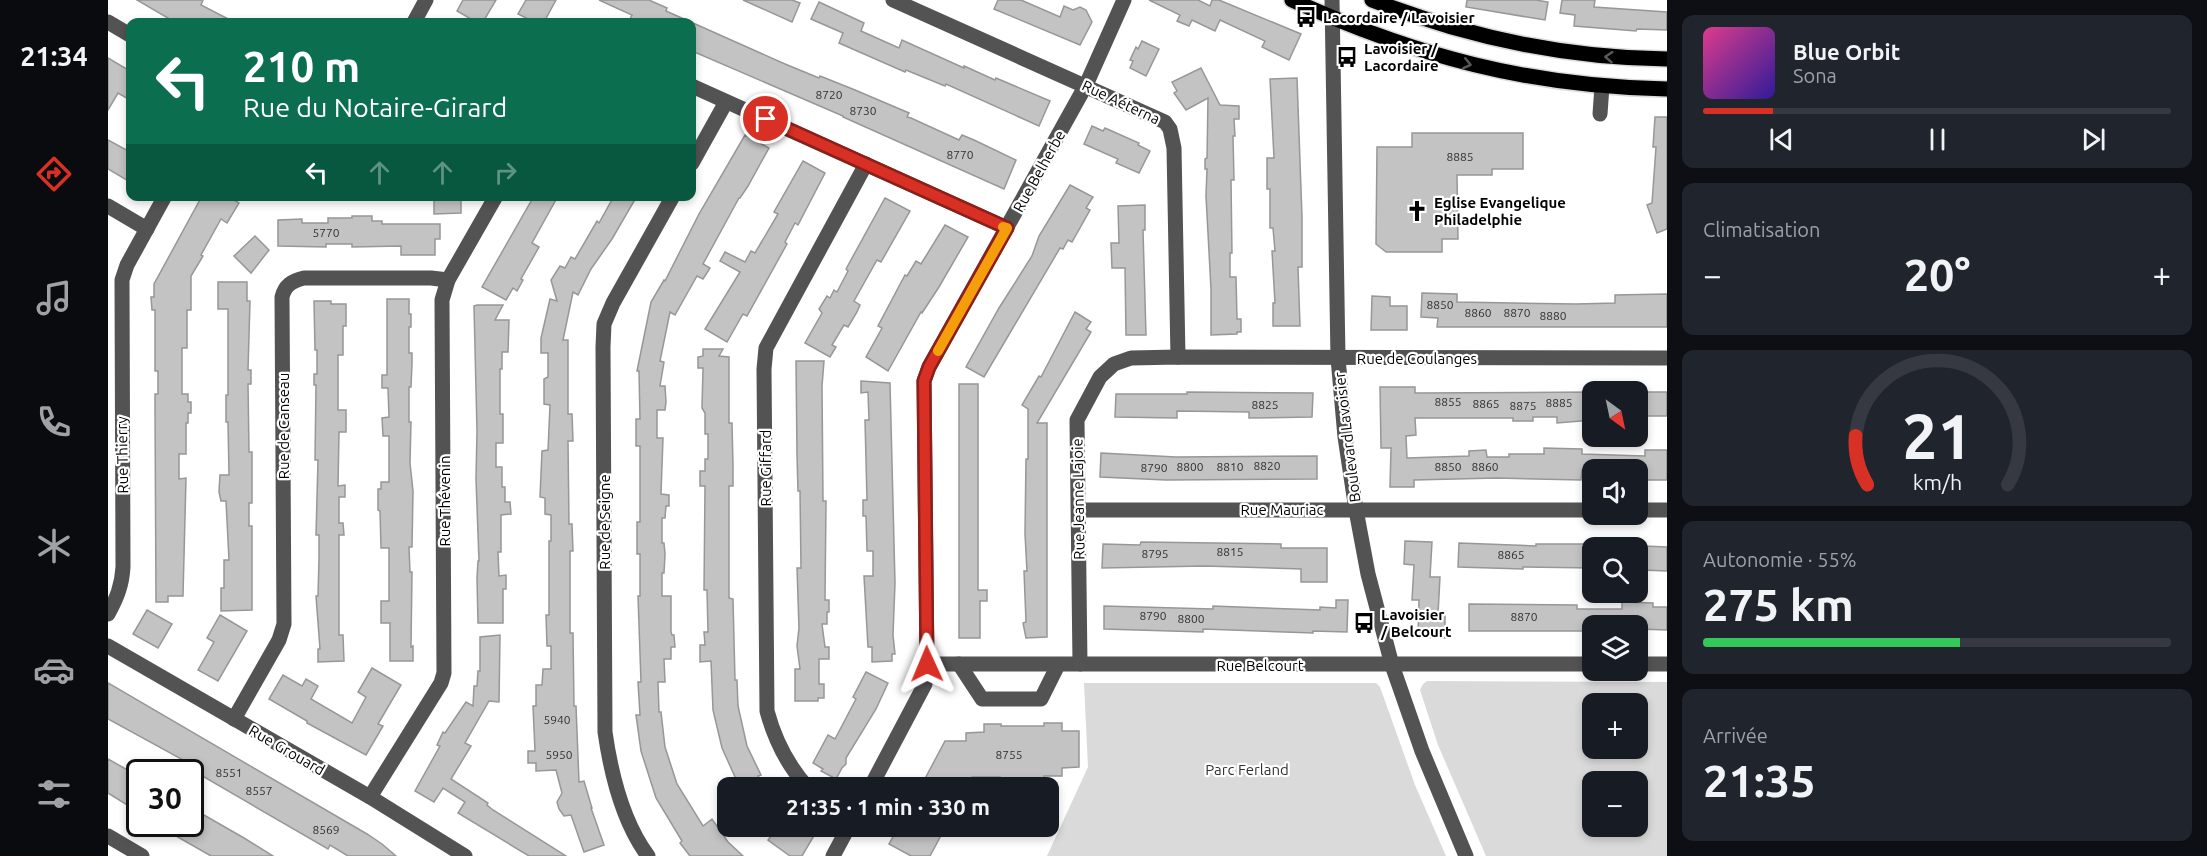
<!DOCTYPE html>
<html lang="fr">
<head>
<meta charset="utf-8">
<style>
  :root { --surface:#171b24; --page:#20242c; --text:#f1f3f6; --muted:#9ea1a6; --line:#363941; --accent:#d93025 }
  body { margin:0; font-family:Ubuntu,sans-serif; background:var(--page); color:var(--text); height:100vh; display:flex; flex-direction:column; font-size:22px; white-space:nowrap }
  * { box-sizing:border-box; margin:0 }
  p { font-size:20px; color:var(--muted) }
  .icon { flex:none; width:33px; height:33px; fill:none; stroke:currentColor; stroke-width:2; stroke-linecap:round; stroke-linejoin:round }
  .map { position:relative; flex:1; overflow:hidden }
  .side { display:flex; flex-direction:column; gap:15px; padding:15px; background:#0d0f14; width:540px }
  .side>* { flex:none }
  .banner { position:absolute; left:18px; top:18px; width:570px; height:183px; border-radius:12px; box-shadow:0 3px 9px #0003; background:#0b6e4f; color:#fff; overflow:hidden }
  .needle { width:39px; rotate:147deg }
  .controls { position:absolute; left:1474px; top:381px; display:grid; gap:12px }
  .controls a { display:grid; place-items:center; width:66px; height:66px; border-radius:12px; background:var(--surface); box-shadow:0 3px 9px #0003; font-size:30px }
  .speed { position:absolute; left:18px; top:759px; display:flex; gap:12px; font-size:30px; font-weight:700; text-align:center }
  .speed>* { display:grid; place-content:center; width:78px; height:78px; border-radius:50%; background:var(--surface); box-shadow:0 3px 9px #0003; line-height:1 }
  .speed .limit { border:3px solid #111; border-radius:9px; background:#fff; color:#111 }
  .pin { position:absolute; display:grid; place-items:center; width:51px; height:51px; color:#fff; margin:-26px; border:3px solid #fff; border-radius:50%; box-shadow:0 2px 6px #0007 }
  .me { position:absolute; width:66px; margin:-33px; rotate:359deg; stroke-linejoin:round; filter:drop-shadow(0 0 4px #0008) }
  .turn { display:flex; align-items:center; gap:21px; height:126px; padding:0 18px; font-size:27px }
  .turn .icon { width:78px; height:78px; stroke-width:2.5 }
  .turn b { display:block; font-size:42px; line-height:51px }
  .lanes { display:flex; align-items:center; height:57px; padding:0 18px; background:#0003; justify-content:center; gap:30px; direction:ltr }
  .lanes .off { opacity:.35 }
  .big { font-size:45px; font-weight:700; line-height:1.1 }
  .side .widget { flex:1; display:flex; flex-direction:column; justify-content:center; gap:9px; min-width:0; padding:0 21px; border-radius:12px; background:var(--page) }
  .side .dial { align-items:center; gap:0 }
  .dial svg { height:156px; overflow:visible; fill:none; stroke:var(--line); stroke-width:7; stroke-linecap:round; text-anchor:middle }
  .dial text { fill:var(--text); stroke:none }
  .song { display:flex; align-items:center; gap:18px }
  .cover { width:72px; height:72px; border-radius:9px; background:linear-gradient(135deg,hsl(330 70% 55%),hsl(250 70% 35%)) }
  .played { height:6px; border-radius:3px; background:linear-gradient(90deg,var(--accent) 15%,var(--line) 15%) }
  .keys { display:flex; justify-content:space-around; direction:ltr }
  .heat { display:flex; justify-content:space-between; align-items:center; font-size:33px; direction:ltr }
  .charge { height:9px; border-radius:4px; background:linear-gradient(90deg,#34c759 55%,var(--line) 0) }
  .trip { position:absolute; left:609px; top:777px; width:342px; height:60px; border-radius:12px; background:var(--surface); box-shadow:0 3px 9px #0003; font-weight:700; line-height:60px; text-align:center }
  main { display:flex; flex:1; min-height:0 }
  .tab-bar { display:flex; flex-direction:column; width:108px; justify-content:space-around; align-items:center; background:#090b0e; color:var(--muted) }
  .tab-bar .icon { width:42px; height:42px }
  .tab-bar .active { color:var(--accent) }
  .tab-bar b { font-size:27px; color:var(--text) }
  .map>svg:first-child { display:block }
  .green { fill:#dadada; fill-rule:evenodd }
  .building { fill:#c3c3c3; stroke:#979797; stroke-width:1.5 }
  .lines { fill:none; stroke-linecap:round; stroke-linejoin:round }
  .major-casing { stroke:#dbdbdb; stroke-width:18 }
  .minor { stroke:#535353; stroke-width:15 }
  .major { stroke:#000; stroke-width:15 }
  .oneway { stroke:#595959 }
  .route-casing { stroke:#8d1f18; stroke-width:15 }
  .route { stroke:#d93025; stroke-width:10 }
  .slow { stroke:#f59e0b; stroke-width:10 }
  .labels { text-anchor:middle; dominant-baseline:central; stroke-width:4.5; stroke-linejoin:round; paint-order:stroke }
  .number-label { font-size:12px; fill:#313131 }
  .poi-label { font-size:15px; font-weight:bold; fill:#000; stroke:#fff; text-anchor:start }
  .street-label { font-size:15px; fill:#000; stroke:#fff }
  .park-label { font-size:15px; fill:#313131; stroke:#fff }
</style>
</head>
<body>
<main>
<nav class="tab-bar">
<b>21:34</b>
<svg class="icon active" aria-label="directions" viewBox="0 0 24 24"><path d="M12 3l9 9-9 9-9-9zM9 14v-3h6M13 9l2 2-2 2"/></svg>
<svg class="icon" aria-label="music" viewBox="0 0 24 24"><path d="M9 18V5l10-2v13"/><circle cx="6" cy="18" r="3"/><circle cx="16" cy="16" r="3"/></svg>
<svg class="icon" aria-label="phone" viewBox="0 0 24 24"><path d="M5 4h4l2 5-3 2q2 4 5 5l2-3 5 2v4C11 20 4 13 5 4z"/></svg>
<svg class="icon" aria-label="climate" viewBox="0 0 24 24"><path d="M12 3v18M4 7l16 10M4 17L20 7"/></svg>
<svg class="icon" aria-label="car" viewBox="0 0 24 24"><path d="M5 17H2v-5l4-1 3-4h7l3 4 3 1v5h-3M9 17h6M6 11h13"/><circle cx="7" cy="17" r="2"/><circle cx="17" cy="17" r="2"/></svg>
<svg class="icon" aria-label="filters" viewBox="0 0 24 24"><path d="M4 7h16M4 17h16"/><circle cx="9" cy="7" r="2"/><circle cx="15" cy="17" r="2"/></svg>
</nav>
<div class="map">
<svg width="1559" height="856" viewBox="0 0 1559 856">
  <rect width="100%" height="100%" fill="#fff"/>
  <g class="green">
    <path d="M1319 681 1559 682V856H1378L1330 745 1312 690 1315 684ZM1485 704H1530V748H1485ZM1485 782H1530V826H1485Z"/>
    <path d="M976 683H1268L1272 687 1307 785 1338 856H939L980 767Z"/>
  </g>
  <g class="building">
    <path d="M29 0H95L93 5 126 22H58L60 18Z"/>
    <path d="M355 0H388L375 22H368L349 11Z"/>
    <path d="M418 0H448L436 22H426L410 14Z"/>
    <path d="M491 0H541L559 8 558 11 677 64 711 78 712 76 747 90 801 113 799 117 803 118 851 140 854 135 866 140 908 160 896 189 735 117V116L584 51V22H531L522 19 524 15Z"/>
    <path d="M635 0H684L692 3 684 22Z"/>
    <path d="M890 0H913L952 17 956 6 965 10 972 7 978 10 984 22 972 45 886 9Z"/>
    <path d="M1041 0H1090L1102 6 1104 0H1111L1193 34 1181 60 1154 47 1157 41 1112 20 1107 31 1084 20 1081 26 1069 21 1072 15Z"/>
    <path d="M1359 0H1428L1440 2 1437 20 1358 7Z"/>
    <path d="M1454 0H1487L1486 7 1559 12V30L1529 29 1528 31 1466 26 1467 15 1452 13Z"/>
    <path d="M711 2 756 23 753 31 791 48 794 40 856 68V66L887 80 888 78 942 101 931 126 838 84 837 86 798 70 797 72 731 43 735 33 703 19Z"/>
    <path d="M1034 41 1051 49 1038 76 1022 68 1025 61 1022 60 1028 47 1030 49Z"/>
    <path d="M0 58 22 71V100L10 93 0 110Z"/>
    <path d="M1093 68 1112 105 1131 106V119H1126L1127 136H1125L1126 180H1123L1124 253H1122V277H1128L1129 319H1133V332H1129V334L1103 335V289L1098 196 1099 169H1097V159L1099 158 1100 98 1078 110 1066 93 1069 91 1064 82Z"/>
    <path d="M1189 78 1194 217V267H1190L1192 326H1165V303H1167L1164 251H1167L1165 228H1162V189H1159V158H1166L1162 79Z"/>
    <path d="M1547 117H1559V229L1549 233 1539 205 1544 203 1548 147H1545Z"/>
    <path d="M984 126 995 131 997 128 1031 143 1030 145 1042 151 1031 173 1008 163 1010 159 976 144Z"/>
    <path d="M1304 133H1415V169H1384V175H1349L1350 239H1334V252H1278L1268 244 1269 147H1304Z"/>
    <path d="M637 135 661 148 640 186 632 198H631L595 264 602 268 595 279 589 276 567 315 562 312 552 361 556 362 552 386H557L558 402 557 410H549V438H555L553 494 561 495V506H558L557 518H554V543H556L557 554 556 573H554V596H563V632L564 635H566L567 647H563V659H556L557 682H550L551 712H553L557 747 569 784 595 826 604 819 620 842 635 856H582L572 843 574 841 548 798 533 751 528 715H532L530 682H533L530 596H532V554H529V522H532V446H528V419H532L531 371H529L543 302 556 280 557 281 591 214Z"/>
    <path d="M0 140 22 152V182L0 169Z"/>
    <path d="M695 161 717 173 690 225 687 223 677 242 679 244 639 316 635 314 619 342 597 329 632 272 612 261 617 252 637 262 643 251 647 253 670 214 666 212Z"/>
    <path d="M962 185 985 197 978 208 982 210 964 242 960 240 955 249 952 248 876 377 858 367 891 308 924 256 931 236Z"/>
    <path d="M94 196H120L131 203 119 223 113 219 93 255 95 256 83 276V310H79V348H74V394H80V402H83V413H80V423H78V454H71V479L78 478 75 596H60V602H48L47 407V394H50V371H47V310H44L43 297H46V284Z"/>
    <path d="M326 196H353V213L326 214Z"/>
    <path d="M426 196H450L424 243 431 247 413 279 415 280 409 291 405 288 398 300 374 287Z"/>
    <path d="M506 196H529L504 239 483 269 470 295 465 292 455 340H460V414H464L465 441H460L461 524H464L465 551H462V633H465L466 706H468L471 782 476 781 484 808H483L496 845 476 852 463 815 456 816 451 809 449 802 454 793 448 770 428 771V763H420V751H427L425 706H428V685H434L435 669H443V646H439L438 615H441V541H443V515L437 514V498L432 497 434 451 440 450 442 405 436 404V379L440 377V353H433V338L442 299 449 301 443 280 452 266 457 268 463 257 467 259 489 221 491 223Z"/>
    <path d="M777 198 802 211 773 262 769 260 746 301 752 305 749 312 740 327 736 325 724 345 728 347 722 357 697 343 714 313 711 309 719 296 722 298 726 290 729 292 740 271 738 269Z"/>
    <path d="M1037 205V230H1035L1038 335H1018L1017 268H1004L1003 243H1011L1010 206Z"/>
    <path d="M244 216H264V221H274V224H332V239H327V255H293V246L244 247V244H218V247L170 246V220L194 219V223H220V218H244Z"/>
    <path d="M837 225 860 237 831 287 814 313 813 312 780 371 758 357 774 328 770 326 797 275 799 276 808 261 813 264Z"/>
    <path d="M147 236 161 250 143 273 126 256Z"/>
    <path d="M110 282H139V301H142L140 370H143V384H140L141 452H144V503H141V526H144V610L113 611V588H116V560H121L118 501H113L111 492 112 475H121L120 422H118V395H120V309H110Z"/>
    <path d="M1314 293 1349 294V302L1468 304 1507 303V295L1559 294V327H1329L1330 318 1313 317Z"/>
    <path d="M1264 296 1282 297V306H1299V330H1263Z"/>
    <path d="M279 299H301V314H303V327H301V353H304V364L303 387H301V422H303L302 463 305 491 304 547H301L302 572H304L303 647 305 646V661H282V623H273V601H281V548H273L272 511 270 510V489H273V482H281V436H275L274 418 281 417 280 388H274V375H279Z"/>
    <path d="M206 301H223V304H238V326H235V355H230V410H238V432H231L230 486 237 485V497H231V523H235L236 535H231V635H235L236 661 210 662V649H212L208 596H210L211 559V535H208L210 460H207L208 385H206V374H209V350H207Z"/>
    <path d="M369 305H395L387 320H401L400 352H394V369H392V414H395V443H388V467H394V487H397V502H402L403 514 393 515V552H390L391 576 398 575V589H395V623H370L369 578 370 561H371L368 479 369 431 366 306Z"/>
    <path d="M967 312 983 322 978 329 983 332 929 423H939V637L918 638 915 623 918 622 916 571H919L917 534 918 459H920V409L914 405 931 376 933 377Z"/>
    <path d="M595 349H615L611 356 621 357V423H624L625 466V486H621V598L625 599 627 680H629L630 706 639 746 653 775 650 776 659 788H632L614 748 605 710 603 661 592 662V645H597L596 632H600L599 590H596L597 486H592V471H597V459H600V434H597V413L594 408 595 368H590V357L595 356Z"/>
    <path d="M688 361H716L714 386 715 501H718L717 600H721V612H719V624H714L717 647H721V659H711V684H716V698H710V701H687V669H692L689 646 691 628 689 568H693L692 491H690L689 455Z"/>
    <path d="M753 381 782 383 787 583 785 635 787 654H784V661L764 662V647H760L756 576H765V551H759L758 516H755V500H759L757 420H761L760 392 753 393Z"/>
    <path d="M851 384H870V590H879V601H872V638H851Z"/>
    <path d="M1272 387H1307V393L1485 392V420L1449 423V417H1425V421H1405V418H1307L1308 435 1298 436 1299 458 1361 456V451L1378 450 1379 457H1401V454H1436V448L1474 449V454L1537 456V450H1559V480H1530V470H1474L1473 480 1389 478 1306 480V487H1282L1283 448H1273Z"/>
    <path d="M1079 392 1205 393 1204 417 1141 418V412L1069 411V418L1007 417 1008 394H1079Z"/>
    <rect x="1530" y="392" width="29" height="24"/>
    <path d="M993 453 1068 457 1209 456V479L1058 480 992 477Z"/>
    <path d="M1297 541 1324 542 1322 577H1332L1330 614H1337V638L1310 637 1311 600H1304L1306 565 1296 564Z"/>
    <path d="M1033 542 1173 544V548H1219V582H1193V569L1097 566 994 568 995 544 1032 545Z"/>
    <path d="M1351 543 1428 546V544H1485V568L1415 567V569L1350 567Z"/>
    <path d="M1535 546 1559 547V571L1534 570Z"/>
    <path d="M1228 600H1240L1239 632 1205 631V633L1095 629V632L996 629V606L1105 609V606L1212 610V607L1228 608Z"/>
    <path d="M1514 602 1545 603V607H1559V630L1530 629V626H1485V631H1361V604L1469 605V609H1514Z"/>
    <path d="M39 610 64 624 50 648 25 634Z"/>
    <path d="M112 615 139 631 110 681 90 670 106 642 99 638Z"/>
    <path d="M392 635 391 702 381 701 357 743 363 746 343 779 380 803 379 805 385 810 458 856H421L350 813 357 802 335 788 326 802 307 791 332 746 329 745 335 732 337 733 358 702 365 706 366 686H369L370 671H372V637Z"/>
    <path d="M264 668 293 685 270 724 275 726 258 755 199 723V721L161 699 175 675 194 686 198 679 210 686 203 699 244 723 258 697 250 692Z"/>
    <path d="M758 672 780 683 768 709 738 758V764L734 768 728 779 713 771 715 769 705 763 720 735 727 739 748 699 745 697Z"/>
    <path d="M0 683 259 834 274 844 288 856H240L222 845 220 849 84 770 86 766 0 719Z"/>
    <path d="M936 723H954V731H971V767L954 768V776H936V788H892V777H864L859 788H812L837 741H858V733L876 732V724H893V726H936Z"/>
    <path d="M0 759 32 777V813L0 793Z"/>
    <path d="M82 807 136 838 165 856H103L47 824H82Z"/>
    <path d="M671 826H696L707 834 694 856H682L660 840Z"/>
    <path d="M791 826H838L822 856H803L781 844Z"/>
  </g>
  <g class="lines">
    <defs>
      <g id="major">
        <path d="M1184 0C1307 56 1423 87 1559 89"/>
        <path d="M1264 0C1359 37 1457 58 1559 59"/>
      </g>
    </defs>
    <use href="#major" class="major-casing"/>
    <g class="minor">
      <path d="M785 0 1057 122 1062 129 1066 148 1070 357"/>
      <path d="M1224 0 1230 358 1237 437 1248 510 1260 574 1284 665 1314 751 1358 856"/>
      <path d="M0 22 22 35"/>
      <path d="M306 22 318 0"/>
      <path d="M584 86 899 228"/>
      <path d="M1492 114 1494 86"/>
      <path d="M584 163 618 102"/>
      <path d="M0 206 39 229"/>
      <path d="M971 510H1485"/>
      <path d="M1530 510H1559"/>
      <path d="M0 614C9 598 14 585 15 567L14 280 19 265 57 196"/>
      <path d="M0 646 262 797 357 856"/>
      <path d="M819 664H1485"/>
      <path d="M851 664 874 699H933L950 665"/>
      <path d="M972 664 969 420 992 377 1006 364 1023 358 1070 357 1559 358"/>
      <path d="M1530 664H1559"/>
      <path d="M126 719 171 640 176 624 174 297C177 285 184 281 196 278H323L340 280"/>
      <path d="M700 788C680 766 667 741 659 711L656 369 658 348 758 164"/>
      <path d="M762 788 817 684 819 664 816 381 821 367 978 85 1016 0"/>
      <path d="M262 797 333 683 336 673 334 300 340 280 388 196"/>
      <path d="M0 836 34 856"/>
      <path d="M540 856C514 821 503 774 497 732L495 347 496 324 505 303 565 196"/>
      <path d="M725 856 741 826"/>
    </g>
    <use href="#major" class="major"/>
  </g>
  <defs><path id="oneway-chevron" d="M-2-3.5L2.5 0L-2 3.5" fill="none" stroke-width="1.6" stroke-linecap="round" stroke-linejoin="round" transform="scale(1.5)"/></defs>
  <g class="oneway">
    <use href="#oneway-chevron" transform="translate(1501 57) rotate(-176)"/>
    <use href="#oneway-chevron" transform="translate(1359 64) rotate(13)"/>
  </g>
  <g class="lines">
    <defs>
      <path id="route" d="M658 119 899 228 821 367 816 381 819 664"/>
    </defs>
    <use href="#route" class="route-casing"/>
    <use href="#route" class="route"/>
    <path class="slow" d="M830 351 899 228 895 227"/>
  </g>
  <defs>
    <symbol id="bus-bare" viewBox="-9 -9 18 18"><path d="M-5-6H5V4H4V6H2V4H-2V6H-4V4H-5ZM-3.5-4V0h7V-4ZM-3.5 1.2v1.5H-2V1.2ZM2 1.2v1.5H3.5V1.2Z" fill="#000" stroke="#fff" stroke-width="2.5" paint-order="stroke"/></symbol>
    <symbol id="church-bare" viewBox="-9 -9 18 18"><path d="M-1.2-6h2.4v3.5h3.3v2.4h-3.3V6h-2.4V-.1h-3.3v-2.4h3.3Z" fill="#000" stroke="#fff" stroke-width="2.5" paint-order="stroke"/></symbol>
  </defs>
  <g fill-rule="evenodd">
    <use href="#bus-bare" x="1183" y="2" width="30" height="30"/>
    <use href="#bus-bare" x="1224" y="42" width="30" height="30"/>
    <use href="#church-bare" x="1294" y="196" width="30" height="30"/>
    <use href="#bus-bare" x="1241" y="608" width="30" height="30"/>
  </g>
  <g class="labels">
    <g class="number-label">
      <text x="721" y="94">8720</text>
      <text x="755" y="110">8730</text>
      <text x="852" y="154">8770</text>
      <text x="1352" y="156">8885</text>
      <text x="218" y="232">5770</text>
      <text x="1332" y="304">8850</text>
      <text x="1370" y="312">8860</text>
      <text x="1409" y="312">8870</text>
      <text x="1445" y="315">8880</text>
      <text x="1340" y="401">8855</text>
      <text x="1451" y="402">8885</text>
      <text x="1378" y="403">8865</text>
      <text x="1157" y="404">8825</text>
      <text x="1415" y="405">8875</text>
      <text x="1159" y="465">8820</text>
      <text x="1082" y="466">8800</text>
      <text x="1122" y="466">8810</text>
      <text x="1340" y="466">8850</text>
      <text x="1377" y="466">8860</text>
      <text x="1046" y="467">8790</text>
      <text x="1122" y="551">8815</text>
      <text x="1047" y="553">8795</text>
      <text x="1403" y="554">8865</text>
      <text x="1045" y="615">8790</text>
      <text x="1416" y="616">8870</text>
      <text x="1083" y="618">8800</text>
      <text x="449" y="719">5940</text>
      <text x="451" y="754">5950</text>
      <text x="901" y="754">8755</text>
      <text x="121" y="772">8551</text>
      <text x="151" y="790">8557</text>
      <text x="218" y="829">8569</text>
    </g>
    <g class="poi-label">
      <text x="1215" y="17">Lacordaire / Lavoisier</text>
      <text x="1256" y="48">Lavoisier /<tspan x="1256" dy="17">Lacordaire</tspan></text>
      <text x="1326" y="202">Eglise Evangelique<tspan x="1326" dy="17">Philadelphie</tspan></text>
      <text x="1273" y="614">Lavoisier<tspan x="1273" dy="17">/ Belcourt</tspan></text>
    </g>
    <g class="street-label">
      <text transform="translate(1013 102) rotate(25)">Rue Aéterna</text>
      <text transform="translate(931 171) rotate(-61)">Rue Belherbe</text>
      <text x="1309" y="358">Rue de Coulanges</text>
      <text transform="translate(175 426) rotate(-90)">Rue de Canseau</text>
      <text transform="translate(1239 437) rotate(-97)">Boulevard Lavoisier</text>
      <text transform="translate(14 455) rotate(-91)">Rue Thierry</text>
      <text transform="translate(657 468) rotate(-90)">Rue Giffard</text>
      <text transform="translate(970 499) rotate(-91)">Rue Jeanne Lajoie</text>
      <text transform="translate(336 501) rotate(-90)">Rue Thévenin</text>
      <text x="1174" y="509">Rue Mauriac</text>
      <text transform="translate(496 522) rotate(-90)">Rue de Seigne</text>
      <text x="1152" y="665">Rue Belcourt</text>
      <text transform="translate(179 750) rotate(30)">Rue Grouard</text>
    </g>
    <g class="park-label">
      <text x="1139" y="769">Parc Ferland</text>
    </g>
  </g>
</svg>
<div class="controls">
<a><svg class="needle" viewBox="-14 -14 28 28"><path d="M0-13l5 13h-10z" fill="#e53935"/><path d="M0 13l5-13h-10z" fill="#9ea1a6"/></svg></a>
<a><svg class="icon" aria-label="sound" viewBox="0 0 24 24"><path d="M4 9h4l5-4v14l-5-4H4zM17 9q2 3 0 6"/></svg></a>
<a><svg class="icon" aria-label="search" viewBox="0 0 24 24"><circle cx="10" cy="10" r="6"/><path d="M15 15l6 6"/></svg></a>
<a><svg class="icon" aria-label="layers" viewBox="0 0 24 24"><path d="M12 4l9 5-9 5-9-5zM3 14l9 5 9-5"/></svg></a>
<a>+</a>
<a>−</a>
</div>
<div class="speed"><div class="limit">30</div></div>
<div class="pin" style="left:658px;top:119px;background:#d93025"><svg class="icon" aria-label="arrive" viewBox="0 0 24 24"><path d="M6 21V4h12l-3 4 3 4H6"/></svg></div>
<svg class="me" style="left:819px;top:664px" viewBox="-20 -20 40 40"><path d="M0-17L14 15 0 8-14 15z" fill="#d93025" stroke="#fff" stroke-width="4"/></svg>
<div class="trip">21:35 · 1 min · 330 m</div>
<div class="banner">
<div class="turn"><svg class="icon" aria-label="left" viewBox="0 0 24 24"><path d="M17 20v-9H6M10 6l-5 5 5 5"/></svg><div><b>210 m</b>Rue du Notaire-Girard</div></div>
<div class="lanes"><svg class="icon" aria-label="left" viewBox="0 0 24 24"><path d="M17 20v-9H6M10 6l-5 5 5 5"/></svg><svg class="icon off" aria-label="ahead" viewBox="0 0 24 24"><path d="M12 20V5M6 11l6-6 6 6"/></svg><svg class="icon off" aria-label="ahead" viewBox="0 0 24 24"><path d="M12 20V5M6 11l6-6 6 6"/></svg><svg class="icon off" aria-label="right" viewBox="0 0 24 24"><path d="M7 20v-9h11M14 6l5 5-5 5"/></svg></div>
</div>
</div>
<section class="side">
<div class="widget">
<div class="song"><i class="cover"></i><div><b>Blue Orbit</b><p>Sona</p></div></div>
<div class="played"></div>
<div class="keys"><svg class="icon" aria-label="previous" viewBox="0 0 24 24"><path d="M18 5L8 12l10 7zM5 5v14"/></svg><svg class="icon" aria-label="pause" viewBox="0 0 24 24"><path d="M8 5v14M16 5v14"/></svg><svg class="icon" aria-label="next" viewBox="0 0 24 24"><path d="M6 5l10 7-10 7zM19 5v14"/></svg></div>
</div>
<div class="widget"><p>Climatisation</p>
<div class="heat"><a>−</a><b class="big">20°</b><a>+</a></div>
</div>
<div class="widget dial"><svg viewBox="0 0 100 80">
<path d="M14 69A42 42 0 1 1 86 69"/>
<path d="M14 69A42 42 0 0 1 8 44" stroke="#d93025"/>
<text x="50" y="56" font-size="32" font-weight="700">21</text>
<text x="50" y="72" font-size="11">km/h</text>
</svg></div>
<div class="widget"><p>Autonomie · 55%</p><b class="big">275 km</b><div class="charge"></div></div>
<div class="widget"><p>Arrivée</p><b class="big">21:35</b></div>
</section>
</main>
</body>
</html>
